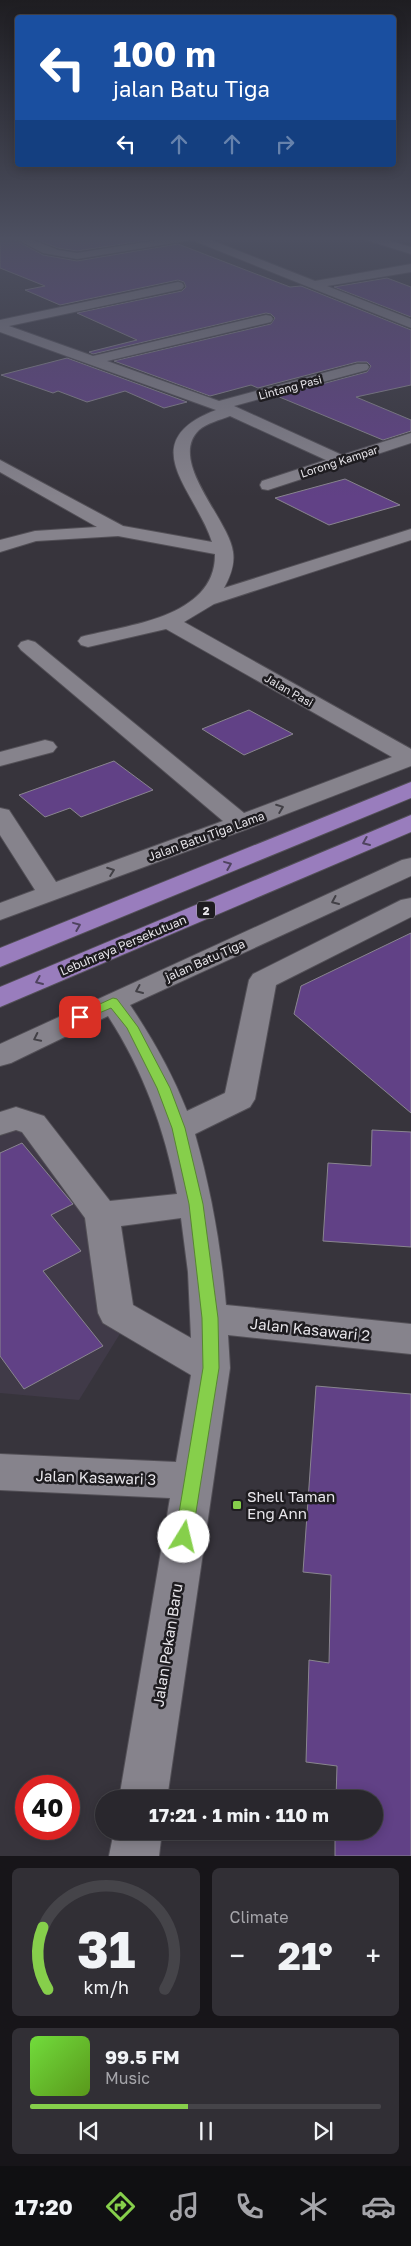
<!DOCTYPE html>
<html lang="en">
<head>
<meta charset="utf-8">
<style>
  :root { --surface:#29272d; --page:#312f35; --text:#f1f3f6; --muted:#a5a5aa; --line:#454449; --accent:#86cf4b }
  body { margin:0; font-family:"Golos Text",sans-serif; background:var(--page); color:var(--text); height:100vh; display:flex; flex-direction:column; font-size:19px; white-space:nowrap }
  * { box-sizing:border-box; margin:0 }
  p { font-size:16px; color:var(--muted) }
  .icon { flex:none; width:28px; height:28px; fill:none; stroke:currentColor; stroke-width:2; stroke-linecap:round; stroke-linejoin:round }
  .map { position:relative; height:1856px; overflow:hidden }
  .sheet { display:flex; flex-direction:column; gap:12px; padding:12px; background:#171519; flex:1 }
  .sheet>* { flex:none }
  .banner { position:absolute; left:15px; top:15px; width:381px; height:152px; border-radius:5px; box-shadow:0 2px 12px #0003,0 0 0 1px var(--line); background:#1a4fa0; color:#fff; overflow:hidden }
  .speed { position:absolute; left:15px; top:1775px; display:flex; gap:10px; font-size:25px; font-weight:700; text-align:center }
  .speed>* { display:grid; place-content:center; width:65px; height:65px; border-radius:50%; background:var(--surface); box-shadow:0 2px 12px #0003,0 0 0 1px var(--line); line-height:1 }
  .speed .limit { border:8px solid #d22; background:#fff; color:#111 }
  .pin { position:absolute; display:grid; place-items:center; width:42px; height:42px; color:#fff; margin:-21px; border-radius:10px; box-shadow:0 2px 8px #0006 }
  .me { position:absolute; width:55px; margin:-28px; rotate:9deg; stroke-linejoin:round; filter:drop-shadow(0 0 4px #0008) }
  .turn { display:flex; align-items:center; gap:18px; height:105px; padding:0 15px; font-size:22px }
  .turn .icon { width:65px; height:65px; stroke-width:2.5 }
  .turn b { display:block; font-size:35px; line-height:42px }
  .lanes { display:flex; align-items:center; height:48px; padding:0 15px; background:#0003; justify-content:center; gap:25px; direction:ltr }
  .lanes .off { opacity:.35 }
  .big { font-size:38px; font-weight:700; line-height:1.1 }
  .sheet .card { flex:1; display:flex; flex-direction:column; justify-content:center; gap:8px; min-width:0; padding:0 18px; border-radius:8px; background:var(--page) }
  .sheet .dial { align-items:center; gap:0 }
  .dial svg { height:130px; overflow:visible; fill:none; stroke:var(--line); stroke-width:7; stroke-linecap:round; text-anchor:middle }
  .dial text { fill:var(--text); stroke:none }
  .song { display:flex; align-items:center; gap:15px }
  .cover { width:60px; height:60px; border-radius:8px; background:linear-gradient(135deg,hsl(100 70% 55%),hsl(90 70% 35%)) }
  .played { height:5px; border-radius:2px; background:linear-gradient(90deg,var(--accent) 45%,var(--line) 45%) }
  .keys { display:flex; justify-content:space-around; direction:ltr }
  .heat { display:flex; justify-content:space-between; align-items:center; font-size:28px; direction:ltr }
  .sheet .tiles { flex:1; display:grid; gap:12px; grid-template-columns:1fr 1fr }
  .card:last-child { grid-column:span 2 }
  .trip { position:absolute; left:95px; top:1790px; width:288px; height:50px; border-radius:25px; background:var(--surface); box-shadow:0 2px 12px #0003,0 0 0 1px var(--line); font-weight:700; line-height:50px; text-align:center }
  .dock { display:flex; height:80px; justify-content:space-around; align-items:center; background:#101012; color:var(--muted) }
  .dock .icon { width:35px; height:35px }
  .dock .active { color:var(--accent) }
  .dock b { font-size:22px; color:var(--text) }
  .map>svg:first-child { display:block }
  .built { fill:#403a48 }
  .building { fill:#614186; stroke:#89858f }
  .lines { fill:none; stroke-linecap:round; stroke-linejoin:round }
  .minor-casing { stroke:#535057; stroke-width:2 }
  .highway-casing { stroke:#535057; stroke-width:2 }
  .minor { fill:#86838c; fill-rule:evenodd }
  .highway { fill:#997dbd; fill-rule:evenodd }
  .oneway { stroke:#424046 }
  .oneway2 { stroke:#4f435f }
  .route { fill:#86cf4b; stroke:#578731 }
  .poi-dot { fill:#86cf4b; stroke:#1e1c20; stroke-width:2 }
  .labels { text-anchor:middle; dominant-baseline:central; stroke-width:5; stroke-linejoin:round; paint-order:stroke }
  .far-street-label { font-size:11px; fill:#e8e6eb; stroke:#1e1c20 }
  .shield { fill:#1e1c20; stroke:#aba9ae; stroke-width:1 }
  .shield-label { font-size:11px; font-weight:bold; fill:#e8e6eb }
  .street-label { font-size:12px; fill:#e8e6eb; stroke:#1e1c20 }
  .near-street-label { font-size:15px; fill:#e8e6eb; stroke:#1e1c20 }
  .near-poi-label { font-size:15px; fill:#e8e6eb; stroke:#1e1c20; text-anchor:start }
</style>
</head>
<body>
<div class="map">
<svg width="411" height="1856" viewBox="0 0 411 1856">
  <rect width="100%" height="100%" fill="#37343c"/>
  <path class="built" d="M40 1117 134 1311 79 1400 0 1393V1136Z"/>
  <g class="building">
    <path d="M0 238H12L43 255 77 261 178 244 290 287 301 286 411 330V385L356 397 411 420V431L383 440 277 396 367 372 371 366 367 362H357L258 388 251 385 210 396 114 361 271 324 275 318 271 314 266 313 93 354 89 352 137 340 77 313 182 291 186 287 184 282 178 280 60 305 25 290 45 286 0 268Z"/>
    <path d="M32 238H161L77 251 58 248Z"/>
    <path d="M387 278 411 287V317L334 287Z"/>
    <path d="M67 358 187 402 164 408 125 391 87 402 58 391 53 393 1 375Z"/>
    <path d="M345 479 400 505 329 525 275 498Z"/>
    <path d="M249 710 293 734 244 755 202 729Z"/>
    <path d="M114 761 153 790 81 817 70 808 45 817 19 795Z"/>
    <path d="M411 933V1113L294 1014 301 986Z"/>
    <path d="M372 1130 411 1132V1247L323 1241 328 1163 371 1166Z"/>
    <path d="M22 1143 73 1204 51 1215 81 1251 43 1271 103 1346 24 1389 0 1356V1153Z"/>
    <path d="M316 1386 411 1394V1856H335V1831H374V1799H336L337 1766 306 1762 309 1660 329 1663 331 1575 303 1572Z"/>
  </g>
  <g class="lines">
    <defs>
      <g id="minor">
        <path d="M14 238H28L58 250 77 253 170 238H206L315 281 411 264V272L327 286 411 319V328L192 240 77 259 43 253Z"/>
        <path d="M364 238H380L411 247V254L366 240Z"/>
        <path d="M178 282 182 283 184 286 182 289 9 326 93 356 266 315 271 316 273 319 271 322 107 361 219 401 357 364H367L369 367 367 370 234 406 342 455 411 433V443L268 490 262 489 260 485 262 481 326 460 230 416C220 420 207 423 199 430 167 461 229 519 233 552 235 565 230 577 224 588L411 529V540L214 604 184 622 411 749V766L250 828 0 920V903L35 890 0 835V808L9 810 56 882 223 821 21 650 18 646 21 642 28 640 35 642 244 813 392 757 166 629 88 647 81 645 78 641 81 637C126 625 216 618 215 554L118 536 36 541 0 552V540L35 531 97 527 0 472V460L123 526 212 542C196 491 132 442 216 410L0 332V320Z"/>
        <path d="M45 740 53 742 57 747 53 752 0 766V752Z"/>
        <path d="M411 858V876L130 1005C153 1039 172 1073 187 1111L225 1093 249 980 253 974 401 900 411 898V917L276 985 255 1099 250 1107 195 1134C211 1190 221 1246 226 1305L411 1324V1354L228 1335 230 1368 167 1799H119L170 1498 0 1490V1454L176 1462 191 1375 103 1323 98 1313 85 1218 22 1132 16 1130 0 1135V1112L16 1107 44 1116 110 1201 177 1194C165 1130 143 1070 108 1016L11 1063 0 1066V1044L402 860ZM181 1218 188 1272 191 1338 133 1305 121 1226Z"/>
        <path d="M114 1831H162L159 1856H109Z"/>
      </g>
      <g id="highway">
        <path d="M411 782V798L0 967V948Z"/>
        <path d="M411 815V832L0 1007V987Z"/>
      </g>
    </defs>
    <use href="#minor" class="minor-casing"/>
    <use href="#highway" class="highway-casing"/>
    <use href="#minor" class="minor"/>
    <use href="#highway" class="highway"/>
  </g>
  <defs><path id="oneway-chevron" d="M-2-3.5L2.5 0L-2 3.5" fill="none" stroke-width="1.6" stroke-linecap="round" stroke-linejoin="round" transform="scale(1.25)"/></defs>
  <g class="oneway">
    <use href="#oneway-chevron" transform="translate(280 808) rotate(-21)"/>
    <use href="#oneway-chevron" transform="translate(111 871) rotate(-20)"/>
    <use href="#oneway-chevron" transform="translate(335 901) rotate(156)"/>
    <use href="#oneway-chevron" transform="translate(139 990) rotate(156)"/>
    <use href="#oneway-chevron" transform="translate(37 1038) rotate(154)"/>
  </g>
  <g class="oneway2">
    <use href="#oneway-chevron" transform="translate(366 842) rotate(157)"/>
    <use href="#oneway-chevron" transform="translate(228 865) rotate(-22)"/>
    <use href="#oneway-chevron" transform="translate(77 926) rotate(-22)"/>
    <use href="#oneway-chevron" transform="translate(39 981) rotate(157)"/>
  </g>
  <linearGradient id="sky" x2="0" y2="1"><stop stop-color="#1e1d21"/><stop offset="0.48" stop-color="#4d5061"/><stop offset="1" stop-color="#4d5061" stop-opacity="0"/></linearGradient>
  <rect width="411" height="497" fill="url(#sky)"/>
  <path class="route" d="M113 998 117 999 138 1027 170 1088 185 1128 203 1204 218 1318 219 1368 192 1537 190 1543 184 1545 178 1543 175 1537 203 1368 202 1318 189 1204 172 1128 157 1088 127 1028 111 1008 80 1021 74 1017 76 1015Z"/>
  <rect class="poi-dot" x="232" y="1500" width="10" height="10" rx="2.5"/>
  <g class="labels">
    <g class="far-street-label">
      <text transform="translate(290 387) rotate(-15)">Lintang Pasi</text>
      <text transform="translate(339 461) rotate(-18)">Lorong Kampar</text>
      <text transform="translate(289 690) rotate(30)">Jalan Pasi</text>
    </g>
    <rect class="shield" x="197" y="901.5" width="18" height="17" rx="4"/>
    <g class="shield-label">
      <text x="206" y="910">2</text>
    </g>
    <g class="street-label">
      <text transform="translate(206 836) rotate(-20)">Jalan Batu Tiga Lama</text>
      <text transform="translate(123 945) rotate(-23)">Lebuhraya Persekutuan</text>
      <text transform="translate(205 960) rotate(-24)">jalan Batu Tiga</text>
    </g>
    <g class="near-street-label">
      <text transform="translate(310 1329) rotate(6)">Jalan Kasawari 2</text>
      <text transform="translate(96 1477) rotate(2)">Jalan Kasawari 3</text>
      <text transform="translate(167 1645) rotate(-81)">Jalan Pekan Baru</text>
    </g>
    <g class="near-poi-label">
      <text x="247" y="1496">Shell Taman<tspan x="247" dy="17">Eng Ann</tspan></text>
    </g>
  </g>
</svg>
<div class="speed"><div class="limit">40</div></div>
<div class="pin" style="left:80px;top:1017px;background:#d93025"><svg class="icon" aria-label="arrive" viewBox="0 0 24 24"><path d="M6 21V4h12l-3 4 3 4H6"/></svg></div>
<svg class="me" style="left:184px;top:1537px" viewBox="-20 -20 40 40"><circle r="19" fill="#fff"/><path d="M0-13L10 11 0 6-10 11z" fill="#86cf4b"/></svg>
<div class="trip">17:21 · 1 min · 110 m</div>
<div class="banner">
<div class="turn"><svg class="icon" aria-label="left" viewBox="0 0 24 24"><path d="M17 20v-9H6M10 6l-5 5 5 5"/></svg><div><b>100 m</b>jalan Batu Tiga</div></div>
<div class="lanes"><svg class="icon" aria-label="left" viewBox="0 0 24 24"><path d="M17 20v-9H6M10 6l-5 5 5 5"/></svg><svg class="icon off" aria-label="ahead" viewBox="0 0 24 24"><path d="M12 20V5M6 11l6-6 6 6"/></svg><svg class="icon off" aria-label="ahead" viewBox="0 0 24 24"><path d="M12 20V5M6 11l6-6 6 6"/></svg><svg class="icon off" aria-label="right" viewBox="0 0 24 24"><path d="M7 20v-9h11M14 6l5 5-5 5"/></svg></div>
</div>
</div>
<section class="sheet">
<div class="tiles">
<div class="card dial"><svg viewBox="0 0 100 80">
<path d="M14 69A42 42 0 1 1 86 69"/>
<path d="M14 69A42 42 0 0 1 11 31" stroke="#86cf4b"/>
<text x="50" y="56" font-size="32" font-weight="700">31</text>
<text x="50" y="72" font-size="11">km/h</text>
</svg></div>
<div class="card"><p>Climate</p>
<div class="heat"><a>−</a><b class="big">21°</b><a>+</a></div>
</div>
<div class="card">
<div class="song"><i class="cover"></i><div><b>99.5 FM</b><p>Music</p></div></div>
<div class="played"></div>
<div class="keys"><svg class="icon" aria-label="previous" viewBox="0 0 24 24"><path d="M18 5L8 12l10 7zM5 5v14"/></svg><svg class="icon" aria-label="pause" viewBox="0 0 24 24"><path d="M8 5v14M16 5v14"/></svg><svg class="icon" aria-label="next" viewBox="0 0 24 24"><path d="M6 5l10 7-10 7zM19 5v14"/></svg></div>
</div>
</div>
</section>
<nav class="dock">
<b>17:20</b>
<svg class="icon active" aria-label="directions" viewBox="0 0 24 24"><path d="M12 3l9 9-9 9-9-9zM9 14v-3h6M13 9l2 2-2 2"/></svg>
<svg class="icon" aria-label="music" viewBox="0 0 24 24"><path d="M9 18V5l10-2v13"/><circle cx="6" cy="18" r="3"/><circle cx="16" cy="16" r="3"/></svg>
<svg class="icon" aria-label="phone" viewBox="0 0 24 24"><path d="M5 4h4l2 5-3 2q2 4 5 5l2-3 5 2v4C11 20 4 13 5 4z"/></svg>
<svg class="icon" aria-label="climate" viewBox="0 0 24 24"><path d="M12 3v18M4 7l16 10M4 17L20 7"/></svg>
<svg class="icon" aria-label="car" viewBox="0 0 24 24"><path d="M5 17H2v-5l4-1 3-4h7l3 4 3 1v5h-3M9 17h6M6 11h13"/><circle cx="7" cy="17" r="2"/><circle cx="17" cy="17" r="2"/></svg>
</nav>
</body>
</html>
